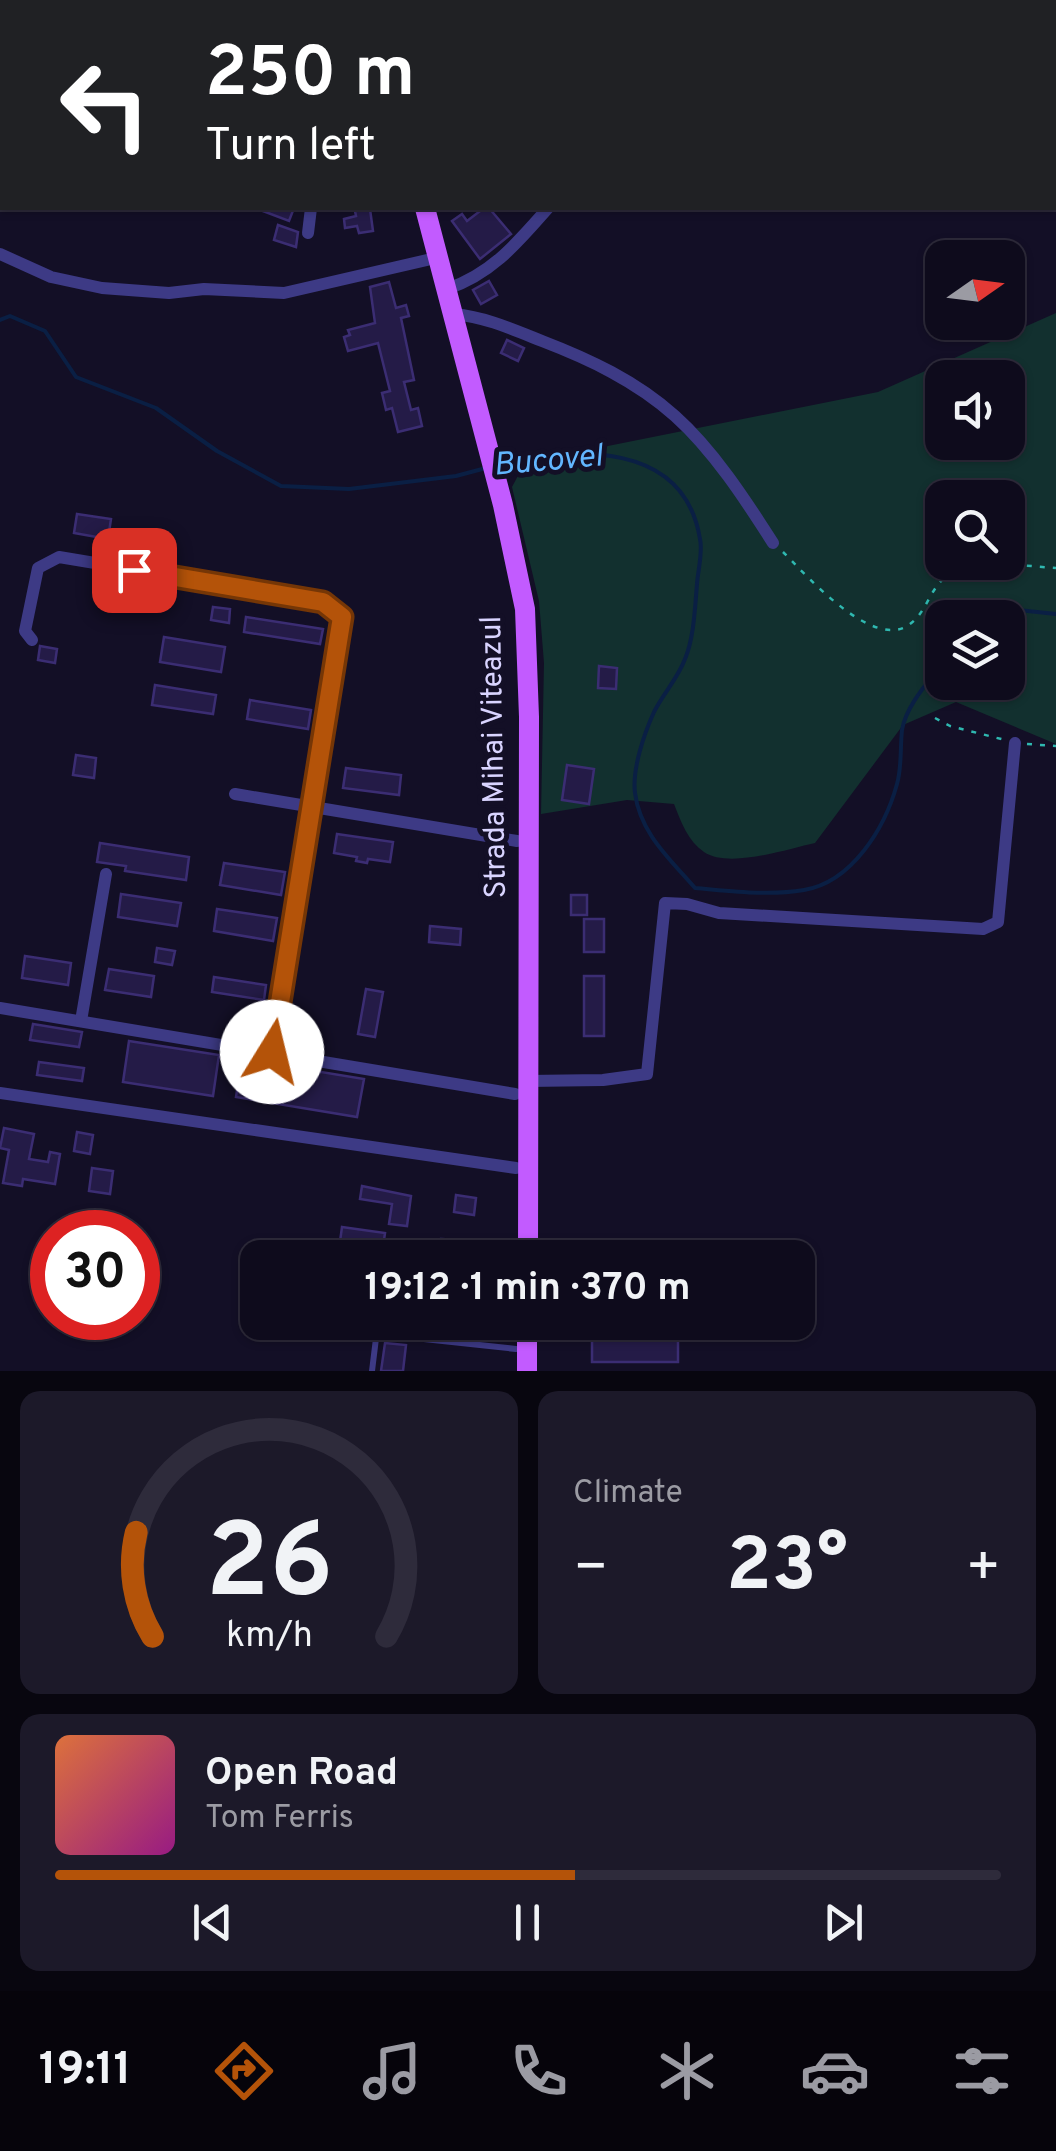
<!DOCTYPE html>
<html lang="en">
<head>
<meta charset="utf-8">
<style>
  :root { --surface:#0e0b1c; --page:#1c1929; --text:#f1f3f6; --muted:#9b9ba3; --line:#2e2b3b; --accent:#b45309 }
  body { margin:0; font-family:Overpass,sans-serif; background:var(--page); color:var(--text); height:100vh; display:flex; flex-direction:column; font-size:38px; white-space:nowrap }
  * { box-sizing:border-box; margin:0 }
  p { font-size:32px; color:var(--muted) }
  .icon { flex:none; width:55px; height:55px; fill:none; stroke:currentColor; stroke-width:2; stroke-linecap:round; stroke-linejoin:round }
  .map { position:relative; height:1371px; overflow:hidden }
  .sheet { display:flex; flex-direction:column; gap:20px; padding:20px; background:#08060f; flex:1 }
  .sheet>* { flex:none }
  .hud { position:absolute; left:0px; top:0px; width:1058px; height:210px; box-shadow:0 2px 8px #0004,0 0 0 2px var(--line); background:#202124; color:#fff; overflow:hidden }
  .needle { width:65px; rotate:76deg }
  .tools { position:absolute; left:925px; top:240px; display:grid; gap:20px }
  .tools a { display:grid; place-items:center; width:100px; height:100px; border-radius:20px; background:var(--surface); box-shadow:0 2px 8px #0004,0 0 0 2px var(--line); font-size:50px }
  .speed { position:absolute; left:30px; top:1210px; display:flex; gap:20px; font-size:50px; font-weight:700; text-align:center }
  .speed>* { display:grid; place-content:center; width:130px; height:130px; border-radius:50%; background:var(--surface); box-shadow:0 2px 8px #0004,0 0 0 2px var(--line); line-height:1 }
  .speed .limit { border:15px solid #d22; background:#fff; color:#111 }
  .pin { position:absolute; display:grid; place-items:center; width:85px; height:85px; color:#fff; margin:-42px; border-radius:20px; box-shadow:0 5px 15px #0006 }
  .me { position:absolute; width:110px; margin:-55px; rotate:9deg; stroke-linejoin:round; filter:drop-shadow(0 0 8px #0008) }
  .turn { display:flex; align-items:center; gap:35px; height:210px; padding:0 40px; font-size:45px }
  .turn .icon { width:130px; height:130px; stroke-width:2.5 }
  .turn b { display:block; font-size:70px; line-height:85px }
  .big { font-size:75px; font-weight:700; line-height:1.1 }
  .sheet .widget { flex:1; display:flex; flex-direction:column; justify-content:center; gap:15px; min-width:0; padding:0 35px; border-radius:20px; background:var(--page) }
  .sheet .dial { align-items:center; gap:0 }
  .dial svg { height:260px; overflow:visible; fill:none; stroke:var(--line); stroke-width:7; stroke-linecap:round; text-anchor:middle }
  .dial text { fill:var(--text); stroke:none }
  .song { display:flex; align-items:center; gap:30px }
  .cover { width:120px; height:120px; border-radius:15px; background:linear-gradient(135deg,hsl(20 70% 55%),hsl(310 70% 35%)) }
  .played { height:10px; border-radius:5px; background:linear-gradient(90deg,var(--accent) 55%,var(--line) 55%) }
  .keys { display:flex; justify-content:space-around; direction:ltr }
  .heat { display:flex; justify-content:space-between; align-items:center; font-size:55px; direction:ltr }
  .sheet .tiles { flex:1; display:grid; gap:20px; grid-template-columns:1fr 1fr }
  .widget:last-child { grid-column:span 2 }
  .trip { position:absolute; left:240px; top:1240px; width:575px; height:100px; border-radius:20px; background:var(--surface); box-shadow:0 2px 8px #0004,0 0 0 2px var(--line); font-weight:700; line-height:100px; text-align:center }
  .tab-bar { display:flex; height:160px; justify-content:space-around; align-items:center; background:#06040b; color:var(--muted) }
  .tab-bar .icon { width:70px; height:70px }
  .tab-bar .selected { color:var(--accent) }
  .tab-bar b { font-size:45px; color:var(--text) }
  .map>svg:first-child { display:block }
  .green { fill:#12302f; fill-rule:evenodd }
  .lines { fill:none; stroke-linecap:round; stroke-linejoin:round }
  .stream { stroke:#0a1f44; stroke-width:4 }
  .building { fill:#241b47; stroke:#3b2d73; stroke-width:2.5 }
  .path { stroke:#2fb8b0; stroke-width:2.5; stroke-dasharray:5 8; stroke-linecap:butt }
  .lane { stroke:#3d3a85; stroke-width:6 }
  .street { stroke:#3d3a85; stroke-width:12 }
  .primary { stroke:#c25bff; stroke-width:20 }
  .route-casing { stroke:#753606; stroke-width:25 }
  .route { stroke:#b45309; stroke-width:18 }
  .labels { text-anchor:middle; dominant-baseline:central; stroke-width:10; stroke-linejoin:round; paint-order:stroke }
  .street-label { font-size:30px; fill:#d9d4ff; stroke:#130f26 }
  .water-label { font-size:32px; font-style:italic; fill:#62b6ff; stroke:#130f26 }
</style>
</head>
<body>
<div class="map">
<svg width="1056" height="1371" viewBox="0 0 1056 1371">
  <rect width="100%" height="100%" fill="#130f26"/>
  <path class="green" d="M1056 313V744L956 702 903 725 815 843C787 849 729 869 704 852 688 841 681 822 674 804L627 800 541 814 544 663 539 601 512 487 520 472 543 459 878 392ZM942 378H1008V442H942ZM942 498H1008V562H942ZM942 618H1008V682H942Z"/>
  <g class="lines">
    <g class="stream">
      <path d="M0 320 10 316 45 331 76 377 156 408 217 451 281 486 349 489 456 476 486 468"/>
      <path d="M500 465C575 446 684 441 700 539 703 552 698 570 697 584 695 607 694 638 685 659 678 678 663 694 654 712 644 734 632 769 635 793 640 833 670 859 695 888 731 891 768 896 804 890 852 882 885 828 897 784 902 767 900 748 902 730 906 706 928 682 942 664"/>
      <path d="M993 618 1008 609 1056 614"/>
    </g>
  </g>
  <g class="building">
    <path d="M255 208H294L289 221Z"/>
    <path d="M484 208H489L511 234 480 259 452 221 462 214 467 221Z"/>
    <path d="M370 209 373 231 359 233 357 226 345 228 344 219 356 216 355 211Z"/>
    <path d="M278 225 298 232 296 247 274 240Z"/>
    <path d="M489 281 497 295 481 304 473 290Z"/>
    <path d="M389 282 396 308 406 305 409 316 401 318 414 380 404 382 411 410 418 408 422 426 398 432 392 408 386 410 382 393 390 391 378 343 348 351 344 337 350 335 348 330 375 323 370 287Z"/>
    <path d="M507 340 524 348 518 361 501 353Z"/>
    <path d="M77 514 111 519 108 539 74 533Z"/>
    <path d="M213 607 230 609 229 623 211 620Z"/>
    <path d="M246 617 323 629 320 644 244 632Z"/>
    <path d="M164 637 225 647 221 672 160 662Z"/>
    <path d="M40 646 57 649 55 663 38 660Z"/>
    <path d="M599 666 617 668 616 689 598 688Z"/>
    <path d="M155 685 216 695 213 714 152 705Z"/>
    <path d="M250 700 311 710 308 729 247 719Z"/>
    <path d="M76 755 96 758 94 778 73 775Z"/>
    <path d="M567 765 594 769 589 804 562 800Z"/>
    <path d="M346 768 401 775 399 795 343 788Z"/>
    <path d="M337 834 393 842 390 862 368 859 367 863 356 861 357 857 334 853Z"/>
    <path d="M100 843 189 857 186 880 125 871 126 866 97 862Z"/>
    <path d="M224 863 285 872 281 895 220 885Z"/>
    <path d="M121 894 181 903 177 926 118 917Z"/>
    <rect x="571" y="895" width="16" height="20"/>
    <path d="M217 909 277 918 273 941 214 931Z"/>
    <rect x="584" y="919" width="20" height="33"/>
    <path d="M430 926 461 929 460 945 429 942Z"/>
    <path d="M157 948 175 951 172 965 155 962Z"/>
    <path d="M25 956 71 963 68 985 22 978Z"/>
    <path d="M109 969 154 976 151 997 105 990Z"/>
    <rect x="584" y="976" width="20" height="60"/>
    <path d="M214 977 266 985 264 1000 212 992Z"/>
    <path d="M366 989 383 992 375 1037 358 1034Z"/>
    <path d="M33 1024 82 1032 79 1047 30 1040Z"/>
    <path d="M129 1041 219 1055 213 1096 123 1082Z"/>
    <path d="M242 1059 364 1079 357 1117 236 1097Z"/>
    <path d="M39 1062 84 1068 82 1081 37 1075Z"/>
    <path d="M4 1128 34 1134 29 1159 48 1162 50 1152 60 1154 55 1184 23 1179 22 1186 3 1183 9 1150 0 1148Z"/>
    <path d="M77 1132 93 1135 90 1154 74 1151Z"/>
    <path d="M92 1168 113 1171 110 1194 89 1191Z"/>
    <path d="M362 1186 411 1196 407 1226 389 1224 392 1204 360 1199Z"/>
    <path d="M456 1195 476 1198 474 1215 454 1212Z"/>
    <path d="M342 1227 385 1233 382 1254 339 1249Z"/>
    <path d="M441 1239 458 1240 457 1258H439Z"/>
    <path d="M451 1322H474L472 1334 450 1332Z"/>
    <rect x="592" y="1322" width="86" height="40"/>
    <path d="M385 1343 406 1345 403 1371H381Z"/>
  </g>
  <g class="lines">
    <g class="path">
      <path d="M783 552C807 576 874 652 910 624 927 612 930 587 948 575 974 559 1026 566 1056 568"/>
      <path d="M935 718 950 726 1005 740"/>
      <path d="M1027 744 1056 746"/>
    </g>
    <g class="lane">
      <path d="M377 1334 516 1349"/>
      <path d="M372 1371 378 1322"/>
    </g>
    <g class="street">
      <path d="M655 0 658 2"/>
      <path d="M743 2 745 0"/>
      <path d="M308 233 311 208"/>
      <path d="M0 254 51 277 102 288 169 293 204 289 284 293 427 260"/>
      <path d="M447 289C492 274 518 242 548 208"/>
      <path d="M454 314C485 317 512 329 542 341 589 359 636 381 675 416 713 450 745 499 773 543"/>
      <path d="M32 640 25 631 38 568 59 557 323 601 342 617 272 1052"/>
      <path d="M235 794 517 841"/>
      <path d="M0 1008 515 1094"/>
      <path d="M81 1021 106 874"/>
      <path d="M527 1081 603 1080 647 1074 665 903 687 904 719 913 983 929 998 922 1015 743"/>
      <path d="M0 1093 516 1168"/>
    </g>
    <g class="primary">
      <path d="M358 0V2"/>
      <path d="M425 208 503 505 525 609 529 717 528 1258"/>
      <path d="M527 1371V1322"/>
    </g>
  </g>
  <g class="lines">
    <defs>
      <path id="route" d="M134 570 323 602 342 617 272 1052"/>
    </defs>
    <use href="#route" class="route-casing"/>
    <use href="#route" class="route"/>
  </g>
  <g class="labels">
    <g class="street-label">
      <text transform="translate(495 757) rotate(-91)">Strada Mihai Viteazul</text>
    </g>
    <g class="water-label">
      <text transform="translate(548 462) rotate(-5)">Bucovel</text>
    </g>
  </g>
</svg>
<div class="tools">
<a><svg class="needle" viewBox="-14 -14 28 28"><path d="M0-13l5 13h-10z" fill="#e53935"/><path d="M0 13l5-13h-10z" fill="#9b9ba3"/></svg></a>
<a><svg class="icon" aria-label="sound" viewBox="0 0 24 24"><path d="M4 9h4l5-4v14l-5-4H4zM17 9q2 3 0 6"/></svg></a>
<a><svg class="icon" aria-label="search" viewBox="0 0 24 24"><circle cx="10" cy="10" r="6"/><path d="M15 15l6 6"/></svg></a>
<a><svg class="icon" aria-label="layers" viewBox="0 0 24 24"><path d="M12 4l9 5-9 5-9-5zM3 14l9 5 9-5"/></svg></a>
</div>
<div class="speed"><div class="limit">30</div></div>
<div class="pin" style="left:134px;top:570px;background:#d93025"><svg class="icon" aria-label="arrive" viewBox="0 0 24 24"><path d="M6 21V4h12l-3 4 3 4H6"/></svg></div>
<svg class="me" style="left:272px;top:1052px" viewBox="-20 -20 40 40"><circle r="19" fill="#fff"/><path d="M0-13L10 11 0 6-10 11z" fill="#b45309"/></svg>
<div class="trip">19:12 · 1 min · 370 m</div>
<div class="hud">
<div class="turn"><svg class="icon" aria-label="left" viewBox="0 0 24 24"><path d="M17 20v-9H6M10 6l-5 5 5 5"/></svg><div><b>250 m</b>Turn left</div></div>
</div>
</div>
<section class="sheet">
<div class="tiles">
<div class="widget dial"><svg viewBox="0 0 100 80">
<path d="M14 69A42 42 0 1 1 86 69"/>
<path d="M14 69A42 42 0 0 1 9 37" stroke="#b45309"/>
<text x="50" y="56" font-size="32" font-weight="700">26</text>
<text x="50" y="72" font-size="11">km/h</text>
</svg></div>
<div class="widget"><p>Climate</p>
<div class="heat"><a>−</a><b class="big">23°</b><a>+</a></div>
</div>
<div class="widget">
<div class="song"><i class="cover"></i><div><b>Open Road</b><p>Tom Ferris</p></div></div>
<div class="played"></div>
<div class="keys"><svg class="icon" aria-label="previous" viewBox="0 0 24 24"><path d="M18 5L8 12l10 7zM5 5v14"/></svg><svg class="icon" aria-label="pause" viewBox="0 0 24 24"><path d="M8 5v14M16 5v14"/></svg><svg class="icon" aria-label="next" viewBox="0 0 24 24"><path d="M6 5l10 7-10 7zM19 5v14"/></svg></div>
</div>
</div>
</section>
<nav class="tab-bar">
<b>19:11</b>
<svg class="icon selected" aria-label="directions" viewBox="0 0 24 24"><path d="M12 3l9 9-9 9-9-9zM9 14v-3h6M13 9l2 2-2 2"/></svg>
<svg class="icon" aria-label="music" viewBox="0 0 24 24"><path d="M9 18V5l10-2v13"/><circle cx="6" cy="18" r="3"/><circle cx="16" cy="16" r="3"/></svg>
<svg class="icon" aria-label="phone" viewBox="0 0 24 24"><path d="M5 4h4l2 5-3 2q2 4 5 5l2-3 5 2v4C11 20 4 13 5 4z"/></svg>
<svg class="icon" aria-label="climate" viewBox="0 0 24 24"><path d="M12 3v18M4 7l16 10M4 17L20 7"/></svg>
<svg class="icon" aria-label="car" viewBox="0 0 24 24"><path d="M5 17H2v-5l4-1 3-4h7l3 4 3 1v5h-3M9 17h6M6 11h13"/><circle cx="7" cy="17" r="2"/><circle cx="17" cy="17" r="2"/></svg>
<svg class="icon" aria-label="filters" viewBox="0 0 24 24"><path d="M4 7h16M4 17h16"/><circle cx="9" cy="7" r="2"/><circle cx="15" cy="17" r="2"/></svg>
</nav>
</body>
</html>
